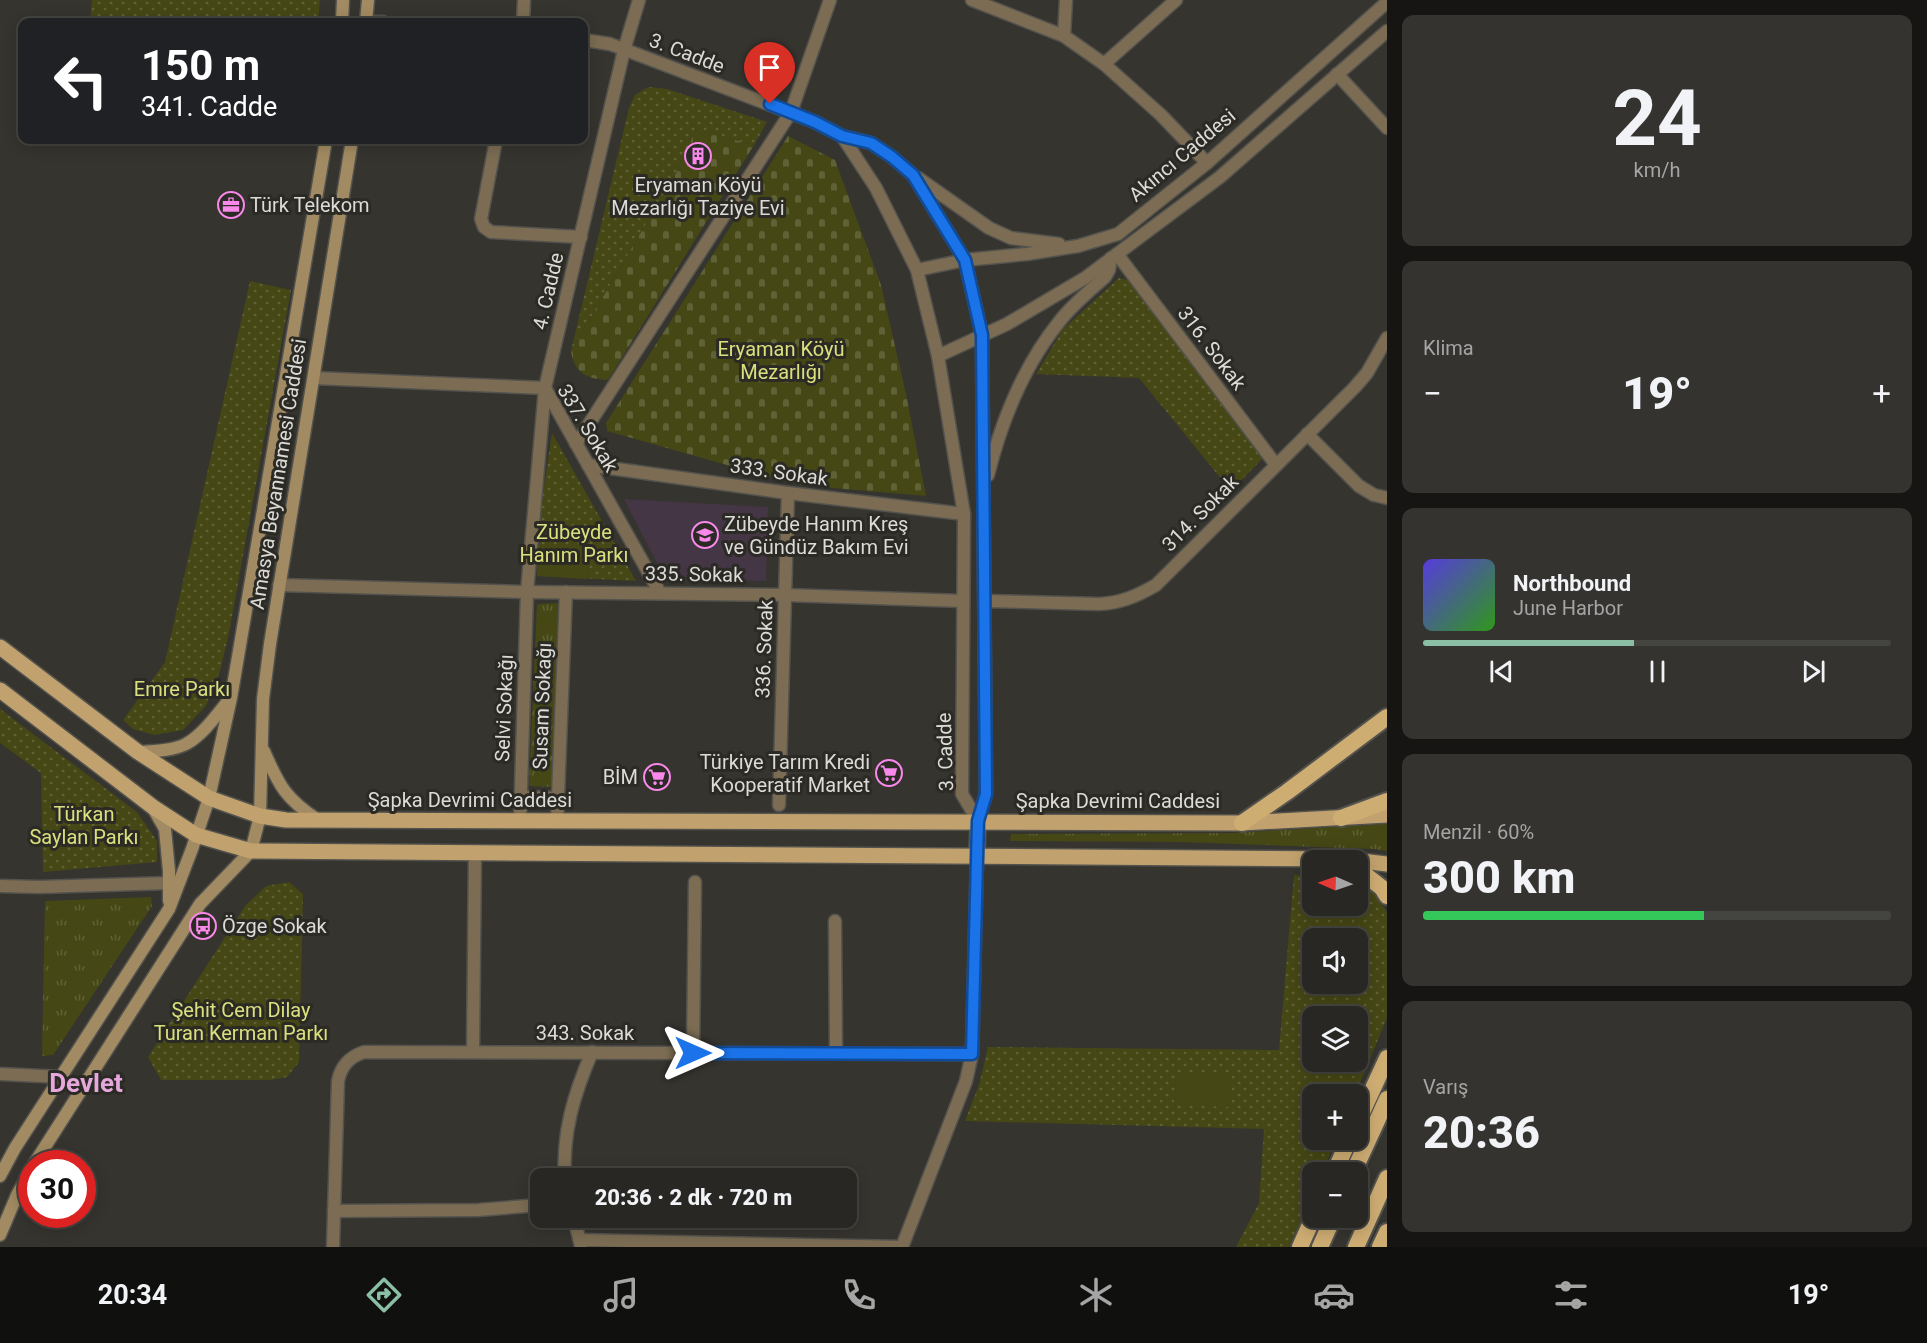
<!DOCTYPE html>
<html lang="tr">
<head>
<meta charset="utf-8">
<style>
  :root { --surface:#282723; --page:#343330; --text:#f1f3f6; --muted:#a5a5a6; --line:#444441; --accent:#8abfa5 }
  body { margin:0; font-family:Roboto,sans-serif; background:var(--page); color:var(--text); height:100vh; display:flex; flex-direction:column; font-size:22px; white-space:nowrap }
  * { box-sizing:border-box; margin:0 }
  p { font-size:20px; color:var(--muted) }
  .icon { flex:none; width:33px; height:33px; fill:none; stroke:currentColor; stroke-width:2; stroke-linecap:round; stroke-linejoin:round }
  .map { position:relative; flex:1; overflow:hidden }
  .panel { display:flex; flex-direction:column; gap:15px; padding:15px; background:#161513; width:540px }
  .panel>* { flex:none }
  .top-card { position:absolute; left:18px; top:18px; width:570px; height:126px; border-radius:12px; box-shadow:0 3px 15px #0003,0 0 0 2px var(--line); background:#202124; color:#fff; overflow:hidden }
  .needle { width:39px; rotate:272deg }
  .tools { position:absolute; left:1302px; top:850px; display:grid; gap:12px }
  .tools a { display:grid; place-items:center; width:66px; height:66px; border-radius:12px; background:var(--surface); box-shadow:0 3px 15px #0003,0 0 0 2px var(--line); font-size:30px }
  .speed { position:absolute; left:18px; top:1150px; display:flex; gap:12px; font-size:30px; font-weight:700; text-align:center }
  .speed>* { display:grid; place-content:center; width:78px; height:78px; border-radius:50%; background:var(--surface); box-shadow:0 3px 15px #0003,0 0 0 2px var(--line); line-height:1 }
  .speed .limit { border:9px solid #d22; background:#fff; color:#111 }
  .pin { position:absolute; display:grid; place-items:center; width:51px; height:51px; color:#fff; margin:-62px -26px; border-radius:50% 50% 50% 0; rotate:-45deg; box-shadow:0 0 6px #0007 }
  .pin .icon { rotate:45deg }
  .me { position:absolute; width:66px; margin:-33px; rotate:90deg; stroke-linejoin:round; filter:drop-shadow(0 0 4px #0008) }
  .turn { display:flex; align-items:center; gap:21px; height:126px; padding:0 24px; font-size:27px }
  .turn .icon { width:78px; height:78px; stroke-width:2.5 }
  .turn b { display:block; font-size:42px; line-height:51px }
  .big { font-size:45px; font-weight:800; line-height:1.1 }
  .panel .card { flex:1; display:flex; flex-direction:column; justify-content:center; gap:9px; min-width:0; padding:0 21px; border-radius:12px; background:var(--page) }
  .panel .dial { align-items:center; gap:0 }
  .dial b { font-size:78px; line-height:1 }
  .song { display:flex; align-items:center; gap:18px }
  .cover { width:72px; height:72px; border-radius:9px; background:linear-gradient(135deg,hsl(250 70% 55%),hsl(110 70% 35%)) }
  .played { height:6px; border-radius:3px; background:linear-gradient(90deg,var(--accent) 45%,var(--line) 45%) }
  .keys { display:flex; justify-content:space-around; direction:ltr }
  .heat { display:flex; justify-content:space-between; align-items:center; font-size:33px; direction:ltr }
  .charge { height:9px; border-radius:4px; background:linear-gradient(90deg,#34c759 60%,var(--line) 0) }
  .trip { position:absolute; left:530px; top:1168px; width:327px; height:60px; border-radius:12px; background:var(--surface); box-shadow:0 3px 15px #0003,0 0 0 2px var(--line); font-weight:800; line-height:60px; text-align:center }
  .dock { display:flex; height:96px; justify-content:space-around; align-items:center; background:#10100e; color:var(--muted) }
  .dock .icon { width:42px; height:42px }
  .dock .selected { color:var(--accent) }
  .dock b { font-size:27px; color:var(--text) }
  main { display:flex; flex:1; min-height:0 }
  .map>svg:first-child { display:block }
  .education { fill:#443644 }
  .grass { fill:url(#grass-tufts) }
  .cemetery { fill:url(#cemetery-stones) }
  .park { fill:url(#park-dots); fill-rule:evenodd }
  .pitch { fill:#454715 }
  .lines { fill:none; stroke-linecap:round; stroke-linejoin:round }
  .minor-casing { stroke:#53524d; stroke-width:15 }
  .tertiary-casing { stroke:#53524d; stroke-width:15 }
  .secondary-casing { stroke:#53524d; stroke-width:15 }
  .primary-casing { stroke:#53524d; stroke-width:18 }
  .trunk-casing { stroke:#53524d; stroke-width:20 }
  .minor { stroke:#7b6c53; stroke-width:12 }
  .tertiary { stroke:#7b6c53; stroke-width:12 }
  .secondary { stroke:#a28b62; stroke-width:12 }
  .primary { stroke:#c1a26e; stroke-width:15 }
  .trunk { stroke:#cead73; stroke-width:16 }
  .route-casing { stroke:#114b97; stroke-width:15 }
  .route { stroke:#1a73e8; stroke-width:10 }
  .labels { text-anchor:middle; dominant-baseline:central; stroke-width:6; stroke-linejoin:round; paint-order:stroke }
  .street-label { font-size:20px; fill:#dcdbd7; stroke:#2b2a25 }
  .poi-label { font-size:20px; fill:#dcdbd7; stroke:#2b2a25; text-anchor:start }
  .park-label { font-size:20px; fill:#dae07e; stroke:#2b2a25 }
  .district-label { font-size:26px; font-weight:bold; fill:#e6a7dc; stroke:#2b2a25 }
</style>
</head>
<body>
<main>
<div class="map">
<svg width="1387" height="1247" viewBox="0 0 1387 1247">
  <defs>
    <pattern id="grass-tufts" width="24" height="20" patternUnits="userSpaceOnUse" patternTransform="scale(1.5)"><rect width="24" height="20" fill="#454715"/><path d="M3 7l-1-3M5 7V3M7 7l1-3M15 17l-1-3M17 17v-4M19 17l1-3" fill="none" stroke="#5f6136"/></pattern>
    <pattern id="cemetery-stones" width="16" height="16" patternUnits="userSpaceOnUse" patternTransform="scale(1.5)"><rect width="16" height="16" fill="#454715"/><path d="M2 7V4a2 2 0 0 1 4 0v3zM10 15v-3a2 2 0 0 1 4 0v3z" fill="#5f6136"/></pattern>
    <pattern id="park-dots" width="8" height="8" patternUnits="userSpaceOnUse" patternTransform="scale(1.5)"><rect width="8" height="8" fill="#454715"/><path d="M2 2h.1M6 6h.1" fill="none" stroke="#5f6136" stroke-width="1.8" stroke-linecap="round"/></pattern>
  </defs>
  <rect width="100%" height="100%" fill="#35342f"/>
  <path class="education" d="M624 499 768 507 766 581 692 580 657 563Z"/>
  <g class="grass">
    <path d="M558 603 552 787 529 786 537 604Z"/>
    <path d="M1387 824V851L1374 849 1181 842 1010 841 1011 834 1233 833Z"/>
    <path d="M151 897 152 906 53 1055 42 1056 45 901Z"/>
  </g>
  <g class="cemetery">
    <path d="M696 129 754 145 608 380C587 379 574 373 571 351L677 171Z"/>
    <path d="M788 136 835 160 881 285 906 394 926 496 798 485 607 431 606 423Z"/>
  </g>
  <g class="park">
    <path d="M92 0H320L318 22H90Z"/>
    <path d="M648 87 667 89 767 122 754 145 696 129 677 171 571 351 629 108 635 95Z"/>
    <path d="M1119 278 1128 280 1264 457 1231 491 1139 378 1036 374 1063 329Z"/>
    <path d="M250 281 291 290 229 633 220 671 206 706 183 730 154 735 133 729 123 720 165 662Z"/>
    <path d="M552 433 636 581 537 576 539 521Z"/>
    <path d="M0 709 137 812 157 841V862L43 872 41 773 0 743Z"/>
    <path d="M1294 875 1312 876V906H1358V883L1373 892 1387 912V1018L1355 1095H1312V1140H1336L1322 1173H1312V1195L1289 1247H1236L1259 1203 1264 1129 965 1121 979 1085 988 1047 1279 1050ZM1312 939H1358V984H1312ZM1312 1017H1358V1062H1312Z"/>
    <path d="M289 882 303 894 299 1062 287 1077 271 1080H161L148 1057 245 906 266 886Z"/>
  </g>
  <g class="pitch">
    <path d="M538 548 589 550 587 579 537 576Z"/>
    <path d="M1175 1072 1232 1074 1231 1107 1174 1105Z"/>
  </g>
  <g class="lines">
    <defs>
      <g id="minor">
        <path d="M972 0 1064 36 1104 64 1161 115 1207 163"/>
        <path d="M523 22 524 0"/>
        <path d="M1064 36 1066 0"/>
        <path d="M1104 64 1176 0"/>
        <path d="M1337 74 1387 128"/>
        <path d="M496 140 481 219 484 227 491 232 581 237"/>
        <path d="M1117 254 1276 465"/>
        <path d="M314 378 545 388 660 593"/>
        <path d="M1307 434 1359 486 1374 495 1387 498"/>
        <path d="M576 444 791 112 830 0"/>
        <path d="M588 465 788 493 964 514"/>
        <path d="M279 585 527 592 785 595 963 601"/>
        <path d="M985 601 1099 604C1121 603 1137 596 1156 585L1355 387 1367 373 1387 338"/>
        <path d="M520 797 558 798"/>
        <path d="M779 805 788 493"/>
        <path d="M557 821 566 592"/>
        <path d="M0 886 39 887 169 883"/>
        <path d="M835 921 836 1053"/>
        <path d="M473 1051 475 853"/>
        <path d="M693 1053 695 882"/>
        <path d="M0 1074 62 1077"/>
        <path d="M565 1179C562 1133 574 1094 592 1052"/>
        <path d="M334 1211 478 1210 540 1205"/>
        <path d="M574 1218 581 1246"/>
        <path d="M580 1240 902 1247"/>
        <path d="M333 1247 338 1081C341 1066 349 1057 364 1052L972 1054"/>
      </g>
      <g id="tertiary">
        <path d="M367 22H383"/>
        <path d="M584 40 610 44 815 122 842 136 871 143 892 157 913 175 965 260 982 335 986 794 978 821"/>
        <path d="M842 136 876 188 917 270 938 356 964 514 962 794 978 821"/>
        <path d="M918 178 989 228 1011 238 1059 244"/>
        <path d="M917 270 965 260 1027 254 1078 246 1118 234 1207 163 1387 2"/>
        <path d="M938 356 1007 324 1085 278 1220 177 1387 31"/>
        <path d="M988 475C1002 419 1023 367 1059 322 1072 305 1089 291 1105 277L1109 270 1111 258"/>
        <path d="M520 821 527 592 545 388 624 50 639 0"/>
        <path d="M902 1247 966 1081 972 1054 977 857"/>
      </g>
      <g id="secondary">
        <path d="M342 22 343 0"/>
        <path d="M366 22 368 0"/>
        <path d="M264 751C279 786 286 799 318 820"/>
        <path d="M138 752C154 751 172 751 186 744 204 734 217 714 230 699"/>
        <path d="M153 808 165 829 169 871V901"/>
        <path d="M34 1164 200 904 251 851 260 816 263 699 270 644 352 140"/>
        <path d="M0 1176 15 1148 169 909 192 849 209 798 231 698 326 140"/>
        <path d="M0 1235 17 1195 32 1168"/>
      </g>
      <g id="primary">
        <path d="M0 647 138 752 209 798 260 816 286 820 1242 823 1387 815"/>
        <path d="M0 690 153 807 196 835 251 851 1345 859 1387 864"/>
        <path d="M977 857 978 821"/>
      </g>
      <g id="trunk">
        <path d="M1341 818 1387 801"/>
        <path d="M1242 823 1287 792 1387 717"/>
        <path d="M1345 859 1347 861"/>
        <path d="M1358 869 1382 888 1387 896"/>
        <path d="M1358 1121 1387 1058"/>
        <path d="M1334 1173 1349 1140"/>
        <path d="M1353 1173 1387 1099"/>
        <path d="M1300 1247 1313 1218"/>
        <path d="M1320 1247 1333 1218"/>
        <path d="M1356 1247 1387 1178"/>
        <path d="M1380 1247 1387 1232"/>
      </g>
    </defs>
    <use href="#minor" class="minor-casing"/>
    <use href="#tertiary" class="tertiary-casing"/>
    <use href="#secondary" class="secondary-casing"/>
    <use href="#primary" class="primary-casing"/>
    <use href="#trunk" class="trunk-casing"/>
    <use href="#minor" class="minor"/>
    <use href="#tertiary" class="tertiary"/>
    <use href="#secondary" class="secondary"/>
    <use href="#primary" class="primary"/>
    <use href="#trunk" class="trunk"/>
  </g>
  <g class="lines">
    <defs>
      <path id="route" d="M693 1053 972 1054 978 821 986 794 982 335 965 260 913 175 892 157 871 143 842 136 815 122 770 104"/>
    </defs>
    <use href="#route" class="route-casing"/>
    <use href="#route" class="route"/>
  </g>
  <defs>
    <symbol id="building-ring" viewBox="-11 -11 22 22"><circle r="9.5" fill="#2b2a25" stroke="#f888e9" stroke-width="1.5"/><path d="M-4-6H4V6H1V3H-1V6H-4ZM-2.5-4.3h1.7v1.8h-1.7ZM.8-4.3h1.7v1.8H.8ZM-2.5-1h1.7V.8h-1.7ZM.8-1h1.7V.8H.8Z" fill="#f888e9"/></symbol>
    <symbol id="office-ring" viewBox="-11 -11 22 22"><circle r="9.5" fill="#2b2a25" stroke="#f888e9" stroke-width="1.5"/><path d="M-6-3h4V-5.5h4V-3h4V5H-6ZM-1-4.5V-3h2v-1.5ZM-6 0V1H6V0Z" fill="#f888e9"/></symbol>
    <symbol id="school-ring" viewBox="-11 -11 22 22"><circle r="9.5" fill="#2b2a25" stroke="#f888e9" stroke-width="1.5"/><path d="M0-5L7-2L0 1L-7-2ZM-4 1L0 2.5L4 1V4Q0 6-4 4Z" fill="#f888e9"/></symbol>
    <symbol id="supermarket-ring" viewBox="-11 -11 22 22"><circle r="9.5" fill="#2b2a25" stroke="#f888e9" stroke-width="1.5"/><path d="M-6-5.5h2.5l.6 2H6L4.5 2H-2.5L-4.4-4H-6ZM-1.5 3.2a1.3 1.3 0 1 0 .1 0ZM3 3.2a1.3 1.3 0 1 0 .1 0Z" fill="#f888e9"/></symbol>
    <symbol id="bus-ring" viewBox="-11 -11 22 22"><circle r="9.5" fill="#2b2a25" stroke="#f888e9" stroke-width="1.5"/><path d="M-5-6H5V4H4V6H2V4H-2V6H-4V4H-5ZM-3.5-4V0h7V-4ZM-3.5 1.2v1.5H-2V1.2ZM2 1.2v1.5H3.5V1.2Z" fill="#f888e9"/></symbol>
  </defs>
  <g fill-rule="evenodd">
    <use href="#building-ring" x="683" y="141" width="30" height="30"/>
    <use href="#office-ring" x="216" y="190" width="30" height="30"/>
    <use href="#school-ring" x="690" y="520" width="30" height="30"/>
    <use href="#supermarket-ring" x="874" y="758" width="30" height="30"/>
    <use href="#supermarket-ring" x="642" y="762" width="30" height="30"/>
    <use href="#bus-ring" x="188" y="911" width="30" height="30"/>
  </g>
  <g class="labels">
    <g class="street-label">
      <text transform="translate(687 53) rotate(21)">3. Cadde</text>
      <text transform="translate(1182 155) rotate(-40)">Akıncı Caddesi</text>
      <text transform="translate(548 291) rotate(-77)">4. Cadde</text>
      <text transform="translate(1212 348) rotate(53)">316. Sokak</text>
      <text transform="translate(588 428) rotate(59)">337. Sokak</text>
      <text transform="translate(779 472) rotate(8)">333. Sokak</text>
      <text transform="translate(278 474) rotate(-81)">Amasya Beyannamesi Caddesi</text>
      <text transform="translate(1200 513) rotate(-45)">314. Sokak</text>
      <text transform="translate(694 574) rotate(1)">335. Sokak</text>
      <text transform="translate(764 649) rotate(-88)">336. Sokak</text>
      <text transform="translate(542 706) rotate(-88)">Susam Sokağı</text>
      <text transform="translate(504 708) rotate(-88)">Selvi Sokağı</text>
      <text transform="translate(945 752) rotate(-92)">3. Cadde</text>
      <text x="470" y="800">Şapka Devrimi Caddesi</text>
      <text x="1118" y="801">Şapka Devrimi Caddesi</text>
      <text x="585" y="1033">343. Sokak</text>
    </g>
    <g class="poi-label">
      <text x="698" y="185" text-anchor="middle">Eryaman Köyü<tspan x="698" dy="23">Mezarlığı Taziye Evi</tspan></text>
      <text x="250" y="205">Türk Telekom</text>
      <text x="724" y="524">Zübeyde Hanım Kreş<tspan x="724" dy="23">ve Gündüz Bakım Evi</tspan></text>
      <text x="870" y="762" text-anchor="end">Türkiye Tarım Kredi<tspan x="870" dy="23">Kooperatif Market</tspan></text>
      <text x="638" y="777" text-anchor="end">BİM</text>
      <text x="222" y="926">Özge Sokak</text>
    </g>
    <g class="park-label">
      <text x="781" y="349">Eryaman Köyü<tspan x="781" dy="23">Mezarlığı</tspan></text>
      <text x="574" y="532">Zübeyde<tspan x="574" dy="23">Hanım Parkı</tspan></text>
      <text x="182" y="689">Emre Parkı</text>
      <text x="84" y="814">Türkan<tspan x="84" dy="23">Saylan Parkı</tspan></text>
      <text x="241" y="1010">Şehit Cem Dilay<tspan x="241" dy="23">Turan Kerman Parkı</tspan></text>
    </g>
    <g class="district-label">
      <text x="86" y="1083">Devlet</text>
    </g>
  </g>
</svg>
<div class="tools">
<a><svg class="needle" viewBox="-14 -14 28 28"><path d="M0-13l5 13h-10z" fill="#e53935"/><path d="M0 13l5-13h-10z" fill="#a5a5a6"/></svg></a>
<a><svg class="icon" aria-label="sound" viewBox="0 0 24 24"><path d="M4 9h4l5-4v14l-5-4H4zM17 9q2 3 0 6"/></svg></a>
<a><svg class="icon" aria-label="layers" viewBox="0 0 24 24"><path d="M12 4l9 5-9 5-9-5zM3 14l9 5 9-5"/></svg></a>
<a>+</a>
<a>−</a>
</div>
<div class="speed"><div class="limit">30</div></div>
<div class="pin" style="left:770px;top:104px;background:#d93025"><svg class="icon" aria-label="arrive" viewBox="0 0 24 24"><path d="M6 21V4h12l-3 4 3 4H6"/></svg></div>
<svg class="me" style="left:693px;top:1053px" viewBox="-20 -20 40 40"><path d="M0-17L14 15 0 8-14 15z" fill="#1a73e8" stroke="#fff" stroke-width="4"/></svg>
<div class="trip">20:36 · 2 dk · 720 m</div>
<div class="top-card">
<div class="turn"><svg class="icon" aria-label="left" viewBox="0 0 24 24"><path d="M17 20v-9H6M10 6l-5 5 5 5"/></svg><div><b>150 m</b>341. Cadde</div></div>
</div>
</div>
<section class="panel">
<div class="card dial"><b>24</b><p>km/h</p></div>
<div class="card"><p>Klima</p>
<div class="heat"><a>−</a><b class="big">19°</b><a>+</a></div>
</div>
<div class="card">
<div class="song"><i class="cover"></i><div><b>Northbound</b><p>June Harbor</p></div></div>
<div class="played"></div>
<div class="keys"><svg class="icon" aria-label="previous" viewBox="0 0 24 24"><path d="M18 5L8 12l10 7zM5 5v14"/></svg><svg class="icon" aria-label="pause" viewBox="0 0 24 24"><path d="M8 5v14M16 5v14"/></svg><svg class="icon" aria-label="next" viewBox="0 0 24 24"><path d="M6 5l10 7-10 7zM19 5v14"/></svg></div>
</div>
<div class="card"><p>Menzil · 60%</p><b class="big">300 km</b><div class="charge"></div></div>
<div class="card"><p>Varış</p><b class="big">20:36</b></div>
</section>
</main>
<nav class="dock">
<b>20:34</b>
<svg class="icon selected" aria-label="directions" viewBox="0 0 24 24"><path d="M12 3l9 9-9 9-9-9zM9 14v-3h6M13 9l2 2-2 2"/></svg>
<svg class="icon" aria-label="music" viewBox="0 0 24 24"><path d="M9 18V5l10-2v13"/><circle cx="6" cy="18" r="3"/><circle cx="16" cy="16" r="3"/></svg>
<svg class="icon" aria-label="phone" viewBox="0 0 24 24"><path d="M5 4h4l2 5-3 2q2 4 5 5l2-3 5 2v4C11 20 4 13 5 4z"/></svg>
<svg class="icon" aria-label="climate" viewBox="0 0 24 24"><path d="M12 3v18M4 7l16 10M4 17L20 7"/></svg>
<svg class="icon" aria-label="car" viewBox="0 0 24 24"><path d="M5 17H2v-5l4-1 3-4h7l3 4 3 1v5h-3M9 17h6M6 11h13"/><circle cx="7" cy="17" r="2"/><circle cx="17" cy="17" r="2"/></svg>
<svg class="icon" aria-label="filters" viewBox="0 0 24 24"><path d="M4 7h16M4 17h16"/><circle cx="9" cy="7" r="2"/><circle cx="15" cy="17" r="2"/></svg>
<b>19°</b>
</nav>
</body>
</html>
